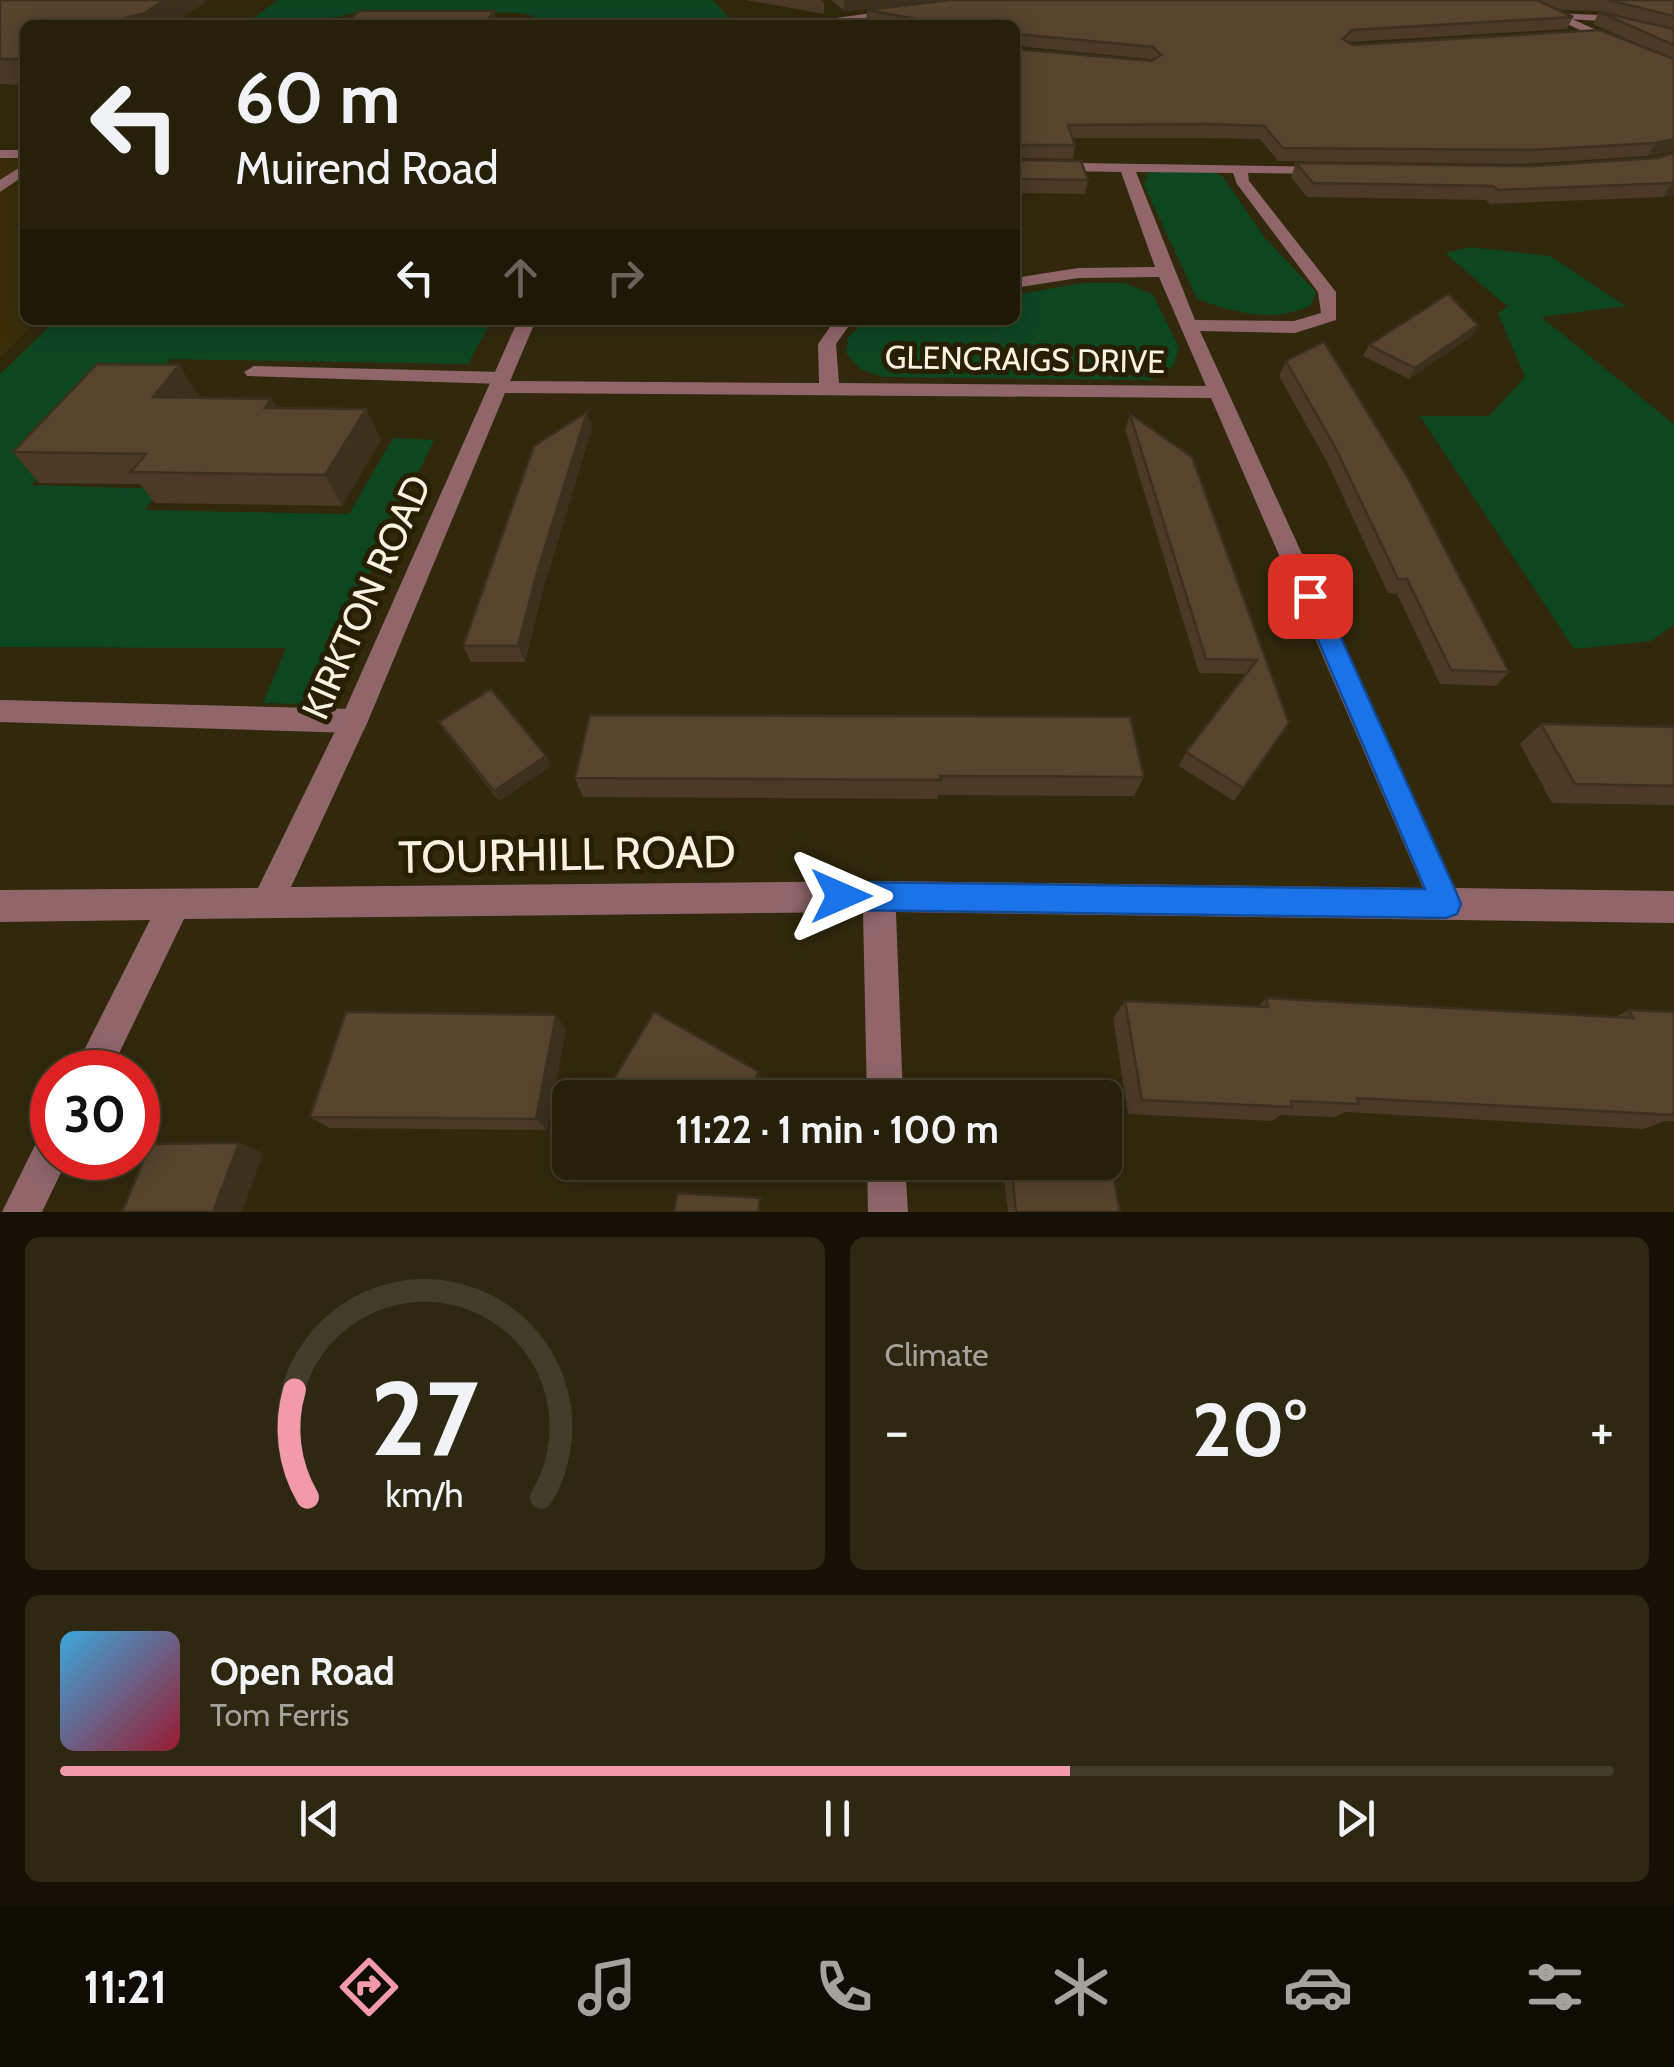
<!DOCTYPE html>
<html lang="en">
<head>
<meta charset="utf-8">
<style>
  :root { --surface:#261f09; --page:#2e2712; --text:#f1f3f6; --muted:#a4a29c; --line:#423d2a; --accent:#f39aaa }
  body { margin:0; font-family:Cabin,sans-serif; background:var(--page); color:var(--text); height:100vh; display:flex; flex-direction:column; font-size:38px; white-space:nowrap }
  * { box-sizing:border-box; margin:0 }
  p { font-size:32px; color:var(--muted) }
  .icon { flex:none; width:55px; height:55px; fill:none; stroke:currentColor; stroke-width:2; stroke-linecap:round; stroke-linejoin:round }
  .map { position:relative; height:1212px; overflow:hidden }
  .side { display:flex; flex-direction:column; gap:25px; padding:25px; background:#151105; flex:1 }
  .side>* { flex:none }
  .hud { position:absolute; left:20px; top:20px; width:1000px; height:305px; border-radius:15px; box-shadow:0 5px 25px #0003,0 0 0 2px var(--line); background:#261f09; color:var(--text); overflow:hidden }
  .speed { position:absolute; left:30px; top:1050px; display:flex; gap:20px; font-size:50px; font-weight:700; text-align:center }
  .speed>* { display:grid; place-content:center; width:130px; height:130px; border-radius:50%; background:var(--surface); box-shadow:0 5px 25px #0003,0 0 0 2px var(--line); line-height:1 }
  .speed .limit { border:15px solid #d22; background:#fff; color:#111 }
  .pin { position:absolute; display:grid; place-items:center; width:85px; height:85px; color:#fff; margin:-42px; border-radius:20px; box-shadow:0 5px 15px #0006 }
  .me { position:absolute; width:110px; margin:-55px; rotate:90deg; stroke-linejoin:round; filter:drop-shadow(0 0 8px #0008) }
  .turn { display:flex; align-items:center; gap:35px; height:210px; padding:0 50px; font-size:45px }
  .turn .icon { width:130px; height:130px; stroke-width:2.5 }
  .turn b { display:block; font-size:70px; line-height:85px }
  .lanes { display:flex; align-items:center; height:95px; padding:0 50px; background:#0003; justify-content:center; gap:50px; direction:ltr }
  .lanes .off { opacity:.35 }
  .big { font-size:75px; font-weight:800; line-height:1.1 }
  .side .card { flex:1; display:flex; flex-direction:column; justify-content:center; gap:15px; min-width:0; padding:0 35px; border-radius:15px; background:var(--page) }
  .side .dial { align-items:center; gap:0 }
  .dial svg { height:260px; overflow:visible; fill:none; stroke:var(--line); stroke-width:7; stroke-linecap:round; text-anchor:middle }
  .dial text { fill:var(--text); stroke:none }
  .song { display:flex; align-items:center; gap:30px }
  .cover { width:120px; height:120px; border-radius:15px; background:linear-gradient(135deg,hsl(200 70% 55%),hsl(350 70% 35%)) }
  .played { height:10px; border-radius:5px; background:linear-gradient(90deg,var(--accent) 65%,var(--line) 65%) }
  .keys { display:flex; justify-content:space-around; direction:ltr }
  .heat { display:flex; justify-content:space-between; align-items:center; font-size:55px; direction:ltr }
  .side .tiles { flex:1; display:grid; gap:25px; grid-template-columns:1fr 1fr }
  .card:last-child { grid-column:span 2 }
  .trip { position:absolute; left:552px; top:1080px; width:570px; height:100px; border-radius:15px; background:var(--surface); box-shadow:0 5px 25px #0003,0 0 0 2px var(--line); font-weight:800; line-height:100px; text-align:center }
  .tab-bar { display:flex; height:160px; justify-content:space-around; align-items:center; background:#0f0c04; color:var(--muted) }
  .tab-bar .icon { width:70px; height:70px }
  .tab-bar .on { color:var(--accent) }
  .tab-bar b { font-size:45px; color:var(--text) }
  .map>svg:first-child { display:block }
  .built { fill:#3a2e09 }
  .green { fill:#0e4622 }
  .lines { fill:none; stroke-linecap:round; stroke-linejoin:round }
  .service { fill:#90666b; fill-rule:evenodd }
  .minor { fill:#90666b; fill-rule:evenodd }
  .wall { fill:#4a3a26; fill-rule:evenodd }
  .shaded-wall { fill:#3c301f }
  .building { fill:#56442c; stroke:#3c301f; stroke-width:2.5 }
  .route { fill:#1a73e8; stroke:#114b97; stroke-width:2.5 }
  .labels { text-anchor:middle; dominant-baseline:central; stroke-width:10; stroke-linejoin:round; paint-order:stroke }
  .far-street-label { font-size:32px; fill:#f7f2e1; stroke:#281f03 }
  .street-label { font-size:38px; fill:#f7f2e1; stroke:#281f03 }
  .near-street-label { font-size:45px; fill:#f7f2e1; stroke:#281f03 }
</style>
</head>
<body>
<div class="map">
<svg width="1674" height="1212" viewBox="0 0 1674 1212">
  <rect width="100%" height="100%" fill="#32290c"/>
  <path class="built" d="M0 158 25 159V320H39L0 357Z"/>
  <g class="green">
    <path d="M278 0H712L737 25H530L534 21 533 16 522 13 361 11 338 17 244 25Z"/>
    <path d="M1163 170 1214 172 1223 177 1265 238 1316 292 1311 305C1272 324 1237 313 1197 299L1144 185 1148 173Z"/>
    <path d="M1470 247 1550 256 1625 306 1541 317 1674 424V625L1651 641 1574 649 1420 416H1489L1525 377 1498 313 1508 307 1445 253Z"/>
    <path d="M1083 283H1124L1153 294 1179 348 1174 365 1152 380 883 377 860 369 846 353 848 337 866 321 1015 320V295Z"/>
    <path d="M56 320H492L468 364 170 359 142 391H114L31 485 159 489 145 510 349 514 393 438 434 440 306 704 263 703 286 648 0 647V374Z"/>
  </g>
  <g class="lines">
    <g class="service">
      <path d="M1549 13 1600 15 1674 33V39L1600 21 1553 18Z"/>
      <path d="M25 164V175L0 192V180Z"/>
      <path d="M254 366 502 372 512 378 502 384 247 376 244 372Z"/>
      <path d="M0 700 354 709 364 713 368 721 364 729 354 733 0 722Z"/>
    </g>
    <g class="minor">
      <path d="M1516 0H1530L1674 65V74Z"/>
      <path d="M901 9 905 14 842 21 836 18Z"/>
      <rect x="0" y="150" width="25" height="8"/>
      <path d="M1015 162 1330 167 1332 170 1325 174 1248 173 1249 181 1336 292V320L1295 333 1200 331 1455 888 1674 891V923L896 912 903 1098H867L863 912 184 919 110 1072H73L150 920 0 922V890L258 888 340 721 518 320H536L510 381 819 383 818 344 835 320H853L836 344 839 383 1206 386 1159 277 1078 278 1015 288V278L1078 268 1155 267 1121 172 1015 170ZM1136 172 1233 173 1237 184 1318 292 1321 313 1294 321 1195 320ZM505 393 1211 398 1423 888 879 881 291 887 368 721Z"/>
      <path d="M52 1131V1158H68L42 1212H2L39 1137Z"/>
      <path d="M867 1162H905L908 1212H868Z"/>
    </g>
  </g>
  <g class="wall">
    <path d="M0 0H208L173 25H25V85L0 84Z"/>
    <path d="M746 0H821L824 3V14Z"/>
    <path d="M831 0H1537L1573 17 1567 29 1348 42 1353 45 1644 47 1593 24 1599 12 1646 23 1600 11 1561 10 1539 0H1674V151L1647 156 1524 164 1278 161 1260 139 1205 138H1073L1075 145 1073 159 1015 158 1088 180 1085 194 1015 193V25H884L866 22 867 10 897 6 844 11ZM1015 46 1150 59 1152 61 1016 49Z"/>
    <path d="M1674 153V194L1663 197 1490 204 1486 200 1307 197 1291 177 1296 163 1532 166 1657 158Z"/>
    <path d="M1478 325 1472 336 1409 379 1363 356 1369 345Z"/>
    <path d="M1286 361 1509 672 1496 686 1440 684 1397 594 1388 593 1327 462 1279 376Z"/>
    <path d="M199 396 197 398 271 399 277 408 366 409 381 440 342 506 155 503 140 484 39 483 13 452Z"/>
    <path d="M1130 414 1289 723 1234 801 1179 766 1186 752 1246 674 1199 673 1125 429Z"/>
    <path d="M592 428 542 593 525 662H471L463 646Z"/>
    <path d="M590 715 1144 777 1134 796 938 795 937 799 583 797 575 778Z"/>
    <path d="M439 722 546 756 551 766 499 801 445 732Z"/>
    <path d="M1541 724 1674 727V805L1552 803 1520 744Z"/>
    <path d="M1266 998 1615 1017 1629 1010 1674 1012V1121H1666L1643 1129 1345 1112 1335 1117 1281 1115 1272 1121 1128 1114 1113 1018 1125 1001 1257 1007Z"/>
    <path d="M566 1029 547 1130 330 1128 310 1117Z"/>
    <path d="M1012 1170 1120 1212H1008L1004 1180Z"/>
  </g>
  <g class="shaded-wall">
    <path d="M164 0H208L173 25H116Z"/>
    <path d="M844 0H970L844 11Z"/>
    <path d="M494 11 498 25H483Z"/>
    <path d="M1674 139V151L1647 156 1656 143Z"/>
    <path d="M1674 182V194L1663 197 1672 183Z"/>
    <path d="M1478 325 1472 336 1409 379 1415 368Z"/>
    <path d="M179 365 199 396 174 427 153 397Z"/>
    <path d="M271 399 289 430 265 408Z"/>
    <path d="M366 409 381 440 342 506 325 475Z"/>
    <path d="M587 412 592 428 542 593 525 662 518 646 536 576Z"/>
    <path d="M546 756 551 766 499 801 494 791Z"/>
    <path d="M556 1015 566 1029 547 1130 536 1119Z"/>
    <path d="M759 1072 761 1078 751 1098H746Z"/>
    <path d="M239 1143 263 1153 242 1212H213Z"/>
  </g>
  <g class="building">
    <path d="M0 0H164L145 13 126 18 116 25H25V59H0Z"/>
    <path d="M950 0H1537L1573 17 1352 30 1343 39 1353 45 1600 30 1674 59V139L1656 143 1532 150 1283 148 1264 126 1209 124 1068 125 1075 145H1017L1015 151V45L1016 49 1151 61 1161 55 1153 47 1017 34 1015 36V25H939V23L867 10Z"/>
    <path d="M1608 0H1674V16Z"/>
    <path d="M360 11H494L483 25H343Z"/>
    <path d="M1599 12 1674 29V45Z"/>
    <path d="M1674 153V182L1672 183 1498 190 1493 186 1313 183 1296 163 1532 166 1657 158Z"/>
    <path d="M1015 158 1017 160 1081 161 1088 180 1015 179Z"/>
    <path d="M1448 294 1478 325 1415 368 1369 345Z"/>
    <path d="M1324 342 1408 478 1509 672 1451 670 1407 579H1398L1335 447 1286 361Z"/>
    <path d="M97 364 179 365 153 397 271 399 265 408 366 409 325 475 131 472 146 454 13 452Z"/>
    <path d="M587 412 536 576 518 646H463L534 446Z"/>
    <path d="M1130 414 1192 457 1289 723 1243 788 1186 752 1257 660 1206 659Z"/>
    <path d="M491 689 546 756 494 791 439 722Z"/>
    <path d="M590 715 1130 717 1144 777 940 776 941 780 575 778Z"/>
    <path d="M1541 724 1674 727V786L1575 784Z"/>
    <path d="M1266 998 1633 1018 1629 1010 1674 1012V1115L1357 1098 1359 1104 1291 1101 1292 1107 1142 1100 1125 1001 1268 1007Z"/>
    <path d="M346 1012 556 1015 536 1119 310 1117Z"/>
    <path d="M654 1012 759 1072 746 1098H622L608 1089Z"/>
    <path d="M239 1143 213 1212H122L150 1144Z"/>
    <path d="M1112 1169 1120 1212H1016L1012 1170Z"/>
    <path d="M677 1193 760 1198 758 1212H674Z"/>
  </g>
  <path class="route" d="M1310 588 1322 596 1457 894 1461 904 1457 914 1446 918 841 910 831 906 826 896 831 886 841 882 1425 889 1299 596Z"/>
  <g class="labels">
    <g class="far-street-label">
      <text transform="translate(1025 359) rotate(1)">GLENCRAIGS DRIVE</text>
    </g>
    <g class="street-label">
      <text transform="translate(366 597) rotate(-66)">KIRKTON ROAD</text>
    </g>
    <g class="near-street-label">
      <text transform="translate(567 854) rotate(-1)">TOURHILL ROAD</text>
    </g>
  </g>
</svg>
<div class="speed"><div class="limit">30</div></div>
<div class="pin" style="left:1310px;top:596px;background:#d93025"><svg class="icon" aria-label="arrive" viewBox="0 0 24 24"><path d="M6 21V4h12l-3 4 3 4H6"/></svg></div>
<svg class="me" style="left:841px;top:896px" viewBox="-20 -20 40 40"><path d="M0-17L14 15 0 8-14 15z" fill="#1a73e8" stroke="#fff" stroke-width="4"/></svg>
<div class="trip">11:22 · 1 min · 100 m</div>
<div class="hud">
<div class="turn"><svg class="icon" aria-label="left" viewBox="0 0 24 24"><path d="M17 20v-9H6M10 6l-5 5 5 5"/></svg><div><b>60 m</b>Muirend Road</div></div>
<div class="lanes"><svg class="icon" aria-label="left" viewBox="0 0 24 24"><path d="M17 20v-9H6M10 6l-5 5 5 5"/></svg><svg class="icon off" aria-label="ahead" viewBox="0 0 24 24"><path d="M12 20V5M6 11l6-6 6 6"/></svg><svg class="icon off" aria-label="right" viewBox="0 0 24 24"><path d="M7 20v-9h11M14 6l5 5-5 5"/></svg></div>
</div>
</div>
<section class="side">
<div class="tiles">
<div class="card dial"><svg viewBox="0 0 100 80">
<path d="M14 69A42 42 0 1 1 86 69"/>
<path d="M14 69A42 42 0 0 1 10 36" stroke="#f39aaa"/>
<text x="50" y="56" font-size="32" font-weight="700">27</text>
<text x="50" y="72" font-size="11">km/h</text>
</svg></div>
<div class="card"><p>Climate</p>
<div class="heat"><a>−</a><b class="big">20°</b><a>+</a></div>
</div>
<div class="card">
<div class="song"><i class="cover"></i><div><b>Open Road</b><p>Tom Ferris</p></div></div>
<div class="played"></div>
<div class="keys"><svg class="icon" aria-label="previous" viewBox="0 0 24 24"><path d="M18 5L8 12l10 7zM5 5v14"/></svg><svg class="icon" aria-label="pause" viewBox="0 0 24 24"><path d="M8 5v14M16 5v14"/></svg><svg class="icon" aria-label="next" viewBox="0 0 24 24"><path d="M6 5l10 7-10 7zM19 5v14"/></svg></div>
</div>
</div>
</section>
<nav class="tab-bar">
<b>11:21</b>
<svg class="icon on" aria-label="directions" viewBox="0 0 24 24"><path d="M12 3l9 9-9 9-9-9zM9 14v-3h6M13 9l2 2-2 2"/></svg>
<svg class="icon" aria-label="music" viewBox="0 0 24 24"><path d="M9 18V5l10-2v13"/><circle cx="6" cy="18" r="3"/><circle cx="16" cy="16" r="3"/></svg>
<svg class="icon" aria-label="phone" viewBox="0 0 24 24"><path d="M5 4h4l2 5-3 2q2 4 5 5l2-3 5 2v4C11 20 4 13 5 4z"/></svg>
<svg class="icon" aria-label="climate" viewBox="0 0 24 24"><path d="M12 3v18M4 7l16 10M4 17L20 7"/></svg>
<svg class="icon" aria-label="car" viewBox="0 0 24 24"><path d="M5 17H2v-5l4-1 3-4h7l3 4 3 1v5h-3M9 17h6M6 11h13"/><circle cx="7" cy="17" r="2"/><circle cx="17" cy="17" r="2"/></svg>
<svg class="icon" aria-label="filters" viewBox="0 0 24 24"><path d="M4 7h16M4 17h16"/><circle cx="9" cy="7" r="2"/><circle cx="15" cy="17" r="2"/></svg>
</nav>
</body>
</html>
